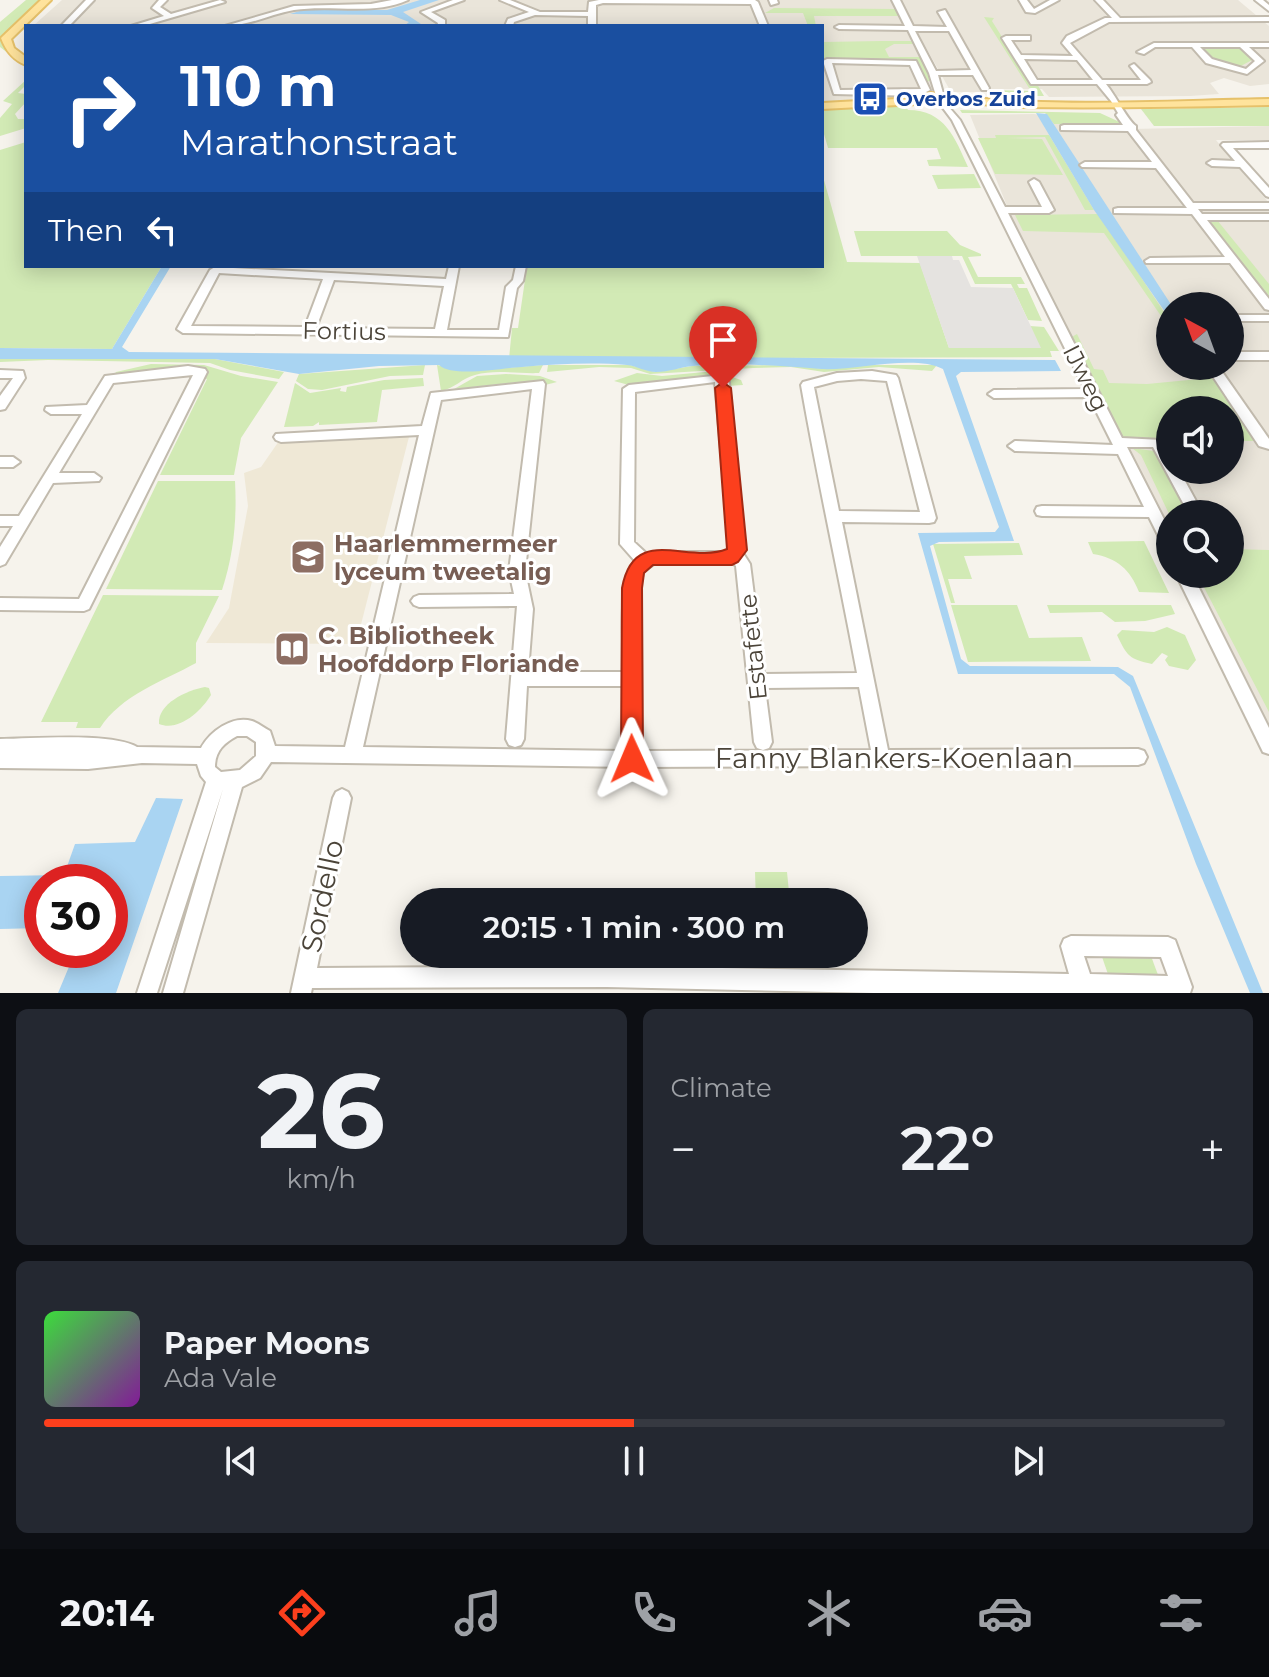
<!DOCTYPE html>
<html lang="en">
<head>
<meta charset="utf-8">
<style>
  :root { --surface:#171b24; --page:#242831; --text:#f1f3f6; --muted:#9ea1a6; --line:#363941; --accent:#fc3f1d }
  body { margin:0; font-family:Montserrat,sans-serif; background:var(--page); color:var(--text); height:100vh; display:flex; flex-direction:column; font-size:30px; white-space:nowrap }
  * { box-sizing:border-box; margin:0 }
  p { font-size:26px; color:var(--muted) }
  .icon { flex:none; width:44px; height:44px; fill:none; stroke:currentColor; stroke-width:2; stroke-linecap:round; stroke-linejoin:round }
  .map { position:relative; height:993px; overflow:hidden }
  .side { display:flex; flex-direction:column; gap:16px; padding:16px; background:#0d0f14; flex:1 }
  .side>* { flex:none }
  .top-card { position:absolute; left:24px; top:24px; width:800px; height:244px; border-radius:0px; box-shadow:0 4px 20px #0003; background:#1a4fa0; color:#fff; overflow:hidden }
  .needle { width:52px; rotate:319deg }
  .tools { position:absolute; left:1156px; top:292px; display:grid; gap:16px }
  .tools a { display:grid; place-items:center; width:88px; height:88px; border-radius:50%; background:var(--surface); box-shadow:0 4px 20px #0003; font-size:40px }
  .speed { position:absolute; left:24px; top:864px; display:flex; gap:16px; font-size:40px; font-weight:700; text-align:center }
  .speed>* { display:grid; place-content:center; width:104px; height:104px; border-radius:50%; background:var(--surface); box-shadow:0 4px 20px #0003; line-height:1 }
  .speed .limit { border:12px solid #d22; background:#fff; color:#111 }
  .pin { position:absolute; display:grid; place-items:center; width:68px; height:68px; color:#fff; margin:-82px -34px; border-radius:50% 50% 50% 0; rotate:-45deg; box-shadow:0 0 8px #0007 }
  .pin .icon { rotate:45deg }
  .me { position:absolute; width:88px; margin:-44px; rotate:359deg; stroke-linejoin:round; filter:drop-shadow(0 0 6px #0008) }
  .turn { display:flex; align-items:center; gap:28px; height:168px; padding:0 24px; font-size:36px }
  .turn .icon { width:104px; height:104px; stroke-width:2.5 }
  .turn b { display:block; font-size:56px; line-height:68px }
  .then { display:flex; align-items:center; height:76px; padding:0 24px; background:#0003; gap:16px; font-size:30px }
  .big { font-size:60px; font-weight:600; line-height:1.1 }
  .side .tile { flex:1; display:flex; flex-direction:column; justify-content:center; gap:12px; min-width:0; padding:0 28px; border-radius:12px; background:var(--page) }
  .side .dial { align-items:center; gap:0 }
  .dial b { font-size:104px; line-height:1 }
  .song { display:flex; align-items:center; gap:24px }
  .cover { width:96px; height:96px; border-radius:12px; background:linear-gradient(135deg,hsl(120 70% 55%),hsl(290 70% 35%)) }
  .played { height:8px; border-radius:4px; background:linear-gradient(90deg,var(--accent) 50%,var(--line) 50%) }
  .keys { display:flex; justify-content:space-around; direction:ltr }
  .heat { display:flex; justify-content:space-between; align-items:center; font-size:44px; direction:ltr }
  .side .tiles { flex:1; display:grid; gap:16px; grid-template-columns:1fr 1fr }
  .tile:last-child { grid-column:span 2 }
  .trip { position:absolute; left:400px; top:888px; width:468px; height:80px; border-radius:40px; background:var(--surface); box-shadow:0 4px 20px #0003; font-weight:600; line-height:80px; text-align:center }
  .tab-bar { display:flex; height:128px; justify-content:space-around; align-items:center; background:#090b0e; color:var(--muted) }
  .tab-bar .icon { width:56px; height:56px }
  .tab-bar .active { color:var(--accent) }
  .tab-bar b { font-size:36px; color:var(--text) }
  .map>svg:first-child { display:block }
  .residential { fill:#eae5da; fill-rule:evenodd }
  .education { fill:#efe8d6 }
  .green { fill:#d2eab5 }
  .parking { fill:#e5e3e0 }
  .water { fill:#a9d4f2 }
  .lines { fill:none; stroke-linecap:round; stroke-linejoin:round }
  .minor-casing { stroke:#c2bbae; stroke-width:4 }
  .major-casing { stroke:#e6c16a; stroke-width:4 }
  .minor { fill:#fff; fill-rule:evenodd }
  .major { fill:#ffe39c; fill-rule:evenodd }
  .route { fill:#fc3f1d; stroke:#a42913; stroke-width:2 }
  .labels { text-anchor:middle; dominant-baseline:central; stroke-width:6; stroke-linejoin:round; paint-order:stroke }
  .far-transit-label { font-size:20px; font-weight:bold; fill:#164399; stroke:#fff; text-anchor:start }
  .street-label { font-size:24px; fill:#4b4439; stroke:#fff }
  .education-label { font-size:24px; font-weight:bold; fill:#785e54; stroke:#fff; text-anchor:start }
  .near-street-label { font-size:28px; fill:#4b4439; stroke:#fff }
</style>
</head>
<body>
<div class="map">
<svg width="1269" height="993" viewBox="0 0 1269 993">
  <rect width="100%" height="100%" fill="#f6f3ec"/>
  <g class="residential">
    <path d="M62 0H897L947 103 822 104V26H33Z"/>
    <path d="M899 0H1238L1269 26V84L1250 86 1224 78 1210 83 1219 94 1190 96 1049 97 1042 89H984L985 92H951Z"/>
    <path d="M1034 114 1132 129 1269 126V140H1216L1269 203V745L1184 574H1230V514H1170V546L1033 270 970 115ZM1170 306H1230V366H1170ZM1170 410H1230V470H1170Z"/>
  </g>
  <path class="education" d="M410 433 356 644 206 643 229 608 248 506 244 473 261 467 279 441Z"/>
  <g class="green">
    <path d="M26 0H44L9 30 4 38 26 67 0 47V22Z"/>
    <path d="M774 8 897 9 900 16H814L816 26H808L803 13H765Z"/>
    <path d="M984 17 994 18 992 21 1029 80 1037 84 1044 96H997L992 90 1031 91Z"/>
    <path d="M882 41H913L915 44H894L885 49 889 57H922L931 80 925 83 916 60H822V42Z"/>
    <path d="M1203 48H1241L1252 60 1239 67 1215 60Z"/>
    <path d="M26 80V85L18 93 26 94V102L15 114 18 119H26V128L0 136V118L12 104 3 101Z"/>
    <path d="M887 104 905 105 908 110C945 110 955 138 968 167L929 166 927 160 941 159 937 148H828L822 127V109Z"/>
    <path d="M1269 107V126H1154L1141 109Z"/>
    <path d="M960 110 1100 113 1124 124H1054L1045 113H962Z"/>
    <path d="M995 135H1049L1094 210H1085L1045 137 1005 138 1042 139 1063 175 995 174 978 138H996Z"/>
    <path d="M26 142V266H162L112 349 0 348V150Z"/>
    <path d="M822 173 847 262 920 263 949 348H1040L1030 326 1044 327 1059 351H1050L1052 357 509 359 512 328H518L527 266H822Z"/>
    <path d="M974 174 981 188 938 189 932 175Z"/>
    <path d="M1099 214 1168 318 1161 316 1104 233 1023 231 1015 215Z"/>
    <path d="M1217 220 1269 284V298L1207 221Z"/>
    <path d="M854 231H947L960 245 981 254V256L968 257 978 277H1021L1025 284H1017L1019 288H1027L1042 321 1028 320 1011 284H975L962 256H861Z"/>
    <path d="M1077 334 1094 369 1103 370 1109 383 1147 384 1199 379 1191 366H1201L1230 398 1228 401 1257 441H1230V410H1170V440H1130L1119 436 1070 338Z"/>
    <path d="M19 358 215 359 284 372 279 379 230 370 210 363 48 360 0 362V359Z"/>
    <path d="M151 364 204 365 241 376 278 382 241 438 234 475H160L207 379 202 378 204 372 112 377 116 372Z"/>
    <path d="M425 365 423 375 390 376 322 390 308 389 296 381 299 374Z"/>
    <path d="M437 365 467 371 543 365 539 373C518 374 495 369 475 375 462 378 454 389 441 391Z"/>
    <path d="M548 365H630L655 372 692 366 797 365 823 369 857 365H937L932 371 879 367 824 372 791 367 753 368 650 374 631 368 599 367 547 372Z"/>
    <path d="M715 371 741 380 743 385 727 386 722 376 715 375 629 385 614 381 637 373 662 376Z"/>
    <path d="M506 374 540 376 557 382 545 385 539 380 454 389 477 376Z"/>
    <path d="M423 378 424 386 382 390 377 422 319 425V422L313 426 284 427 295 383 310 393 341 388 340 391 346 392 347 387 384 380Z"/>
    <path d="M1132 448 1154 451 1189 514 1170 516 1141 455Z"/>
    <path d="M158 481H235C237 519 234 553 222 590L106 589Z"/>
    <path d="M1144 541 1169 593 1139 592C1130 569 1117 558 1093 554L1088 542Z"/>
    <path d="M1019 543 1023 555 964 556 972 579H948L955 603H951L933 544Z"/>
    <path d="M1230 549 1269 550V712L1197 574H1230Z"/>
    <path d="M103 595 219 596 196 643V663C163 681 120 696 100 728H76L78 722H41Z"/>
    <path d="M951 605H1017L1029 638 1082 637 1091 661 968 662Z"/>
    <path d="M1047 605H1171L1175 614 1145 621 1115 622 1102 612 1050 613Z"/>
    <path d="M1167 627 1185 635 1196 660 1188 670 1169 666 1165 660 1168 656 1162 653 1152 664C1129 659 1127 656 1117 635L1122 630 1154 632Z"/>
    <path d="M205 687 209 688 211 695C201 711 179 732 159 724 157 704 187 690 205 687Z"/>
    <path d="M755 872H787L790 902H756Z"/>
    <path d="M1101 954 1151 956 1161 983 1110 980Z"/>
  </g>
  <path class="parking" d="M917 256H952L953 260H959L971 287 1013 288 1041 348H949Z"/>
  <g class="water">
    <path d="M420 0H439L403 12 424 26H404L409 22 391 15 290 14 303 10H387Z"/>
    <path d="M1036 113 1047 114 1051 120 1172 306 1170 319 1094 210Z"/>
    <path d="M162 266H171L122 347 129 352 1055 360 1061 371 961 372 956 376 1014 541 939 542 930 546 961 659 970 666 1118 667 1133 676 1263 993H1250L1196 864 1130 687 1114 674H958L918 533 995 532 999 527 943 369C914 354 854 371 821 369 779 366 736 362 693 366 681 367 669 372 656 372 646 372 637 366 627 365 593 362 556 364 522 367 502 368 453 378 439 365L379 366 299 374 215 359H0V348L112 349Z"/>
    <path d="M156 798 183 799 116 993H58L76 950H110V882H42V928L0 929V876L64 875 75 844 135 842Z"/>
  </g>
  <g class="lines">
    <defs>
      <g id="minor">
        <path d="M86 0H94L69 26H61Z"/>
        <path d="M159 0H167L160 7 171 14 220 0 225 2 143 26H131L164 16 152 8Z"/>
        <path d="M392 0H408C373 16 331 4 294 10 270 14 249 26 225 26L294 6 371 4Z"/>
        <path d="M453 0H464L431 12 445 20V26H437L438 23 421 12Z"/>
        <path d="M500 0H510L540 12H588L589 2 599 0H755L758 2 768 26H760L751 4 603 3 596 5V26H588V16L535 15 514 22 513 26H505L508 19 529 12Z"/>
        <path d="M769 0H777L778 3 771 5Z"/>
        <path d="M892 0H900L913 26 947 27 938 12 945 10 989 88 988 90H982L973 75H938L944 97 937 99 929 73 908 30 839 29 835 27 839 25 905 26ZM915 31H949L971 70 936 71Z"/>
        <path d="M1019 0H1027L1034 9 1050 0H1059L1035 13 1026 12Z"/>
        <path d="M1095 0H1103L1120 18 1269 17V21L1109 22 1070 43 1102 80H1141L1130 66 1134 64 1150 80 1151 82 1147 84H1106C1116 96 1128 121 1136 126V130L1193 203H1269V209H1198L1202 214H1269V220H1207L1269 299V310L1265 309 1230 263H1146L1145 261 1150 258 1225 257 1192 214 1114 213V209L1118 208H1187L1156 168 1082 167 1080 165 1085 162H1152L1128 131 1061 130V126L1064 125H1123L1116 115 1118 113 1111 101 1097 84H1031L1002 38 1006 36H1030V40H1011L1021 55 1073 56 1062 43 1067 36 1105 18H1112ZM1024 59 1077 60 1093 80H1037Z"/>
        <path d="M1255 0H1263L1269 5V11Z"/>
        <path d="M1154 43H1269V47H1249L1264 61 1247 74 1206 63 1192 47H1155L1144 54 1137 52ZM1200 47H1240L1255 61 1246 69 1212 59Z"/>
        <path d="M827 59 916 61 930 90 918 96 834 94 823 61ZM832 63 910 65 921 89 840 90Z"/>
        <path d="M947 105 960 120 1005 207H1042L1029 182 1034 179 1039 182 1054 210 1049 213H1008L1122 438 1162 440 1170 454V470H1179L1203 514H1189L1153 447H1127L1170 531V551L1165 549 1149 517 1042 516 1037 515 1035 511 1037 507 1042 506 1144 507 1118 454 1015 451 1008 446 1015 441 1113 445 1089 397 994 398 988 394 994 390 1085 389 952 120 943 108Z"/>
        <path d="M1269 142V148H1233L1269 188V197L1266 196 1240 167 1212 166 1207 163 1212 160 1235 161 1221 145 1223 143Z"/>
        <path d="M449 266H459L447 330H499L506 287 513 280 516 266H526L523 281 517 288 508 337 183 333 177 329 210 270 215 267 446 279ZM219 273 323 279 305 327 191 326ZM334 280 444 286 435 329 316 328Z"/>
        <rect x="1230" y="315" width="39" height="6"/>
        <rect x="1230" y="352" width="39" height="8"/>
        <path d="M188 366 205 369 207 372 89 609 84 611 0 610V598L79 599 193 375 113 383 59 473H94L101 478 99 481 53 483 5 564 0 566V547L13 526H0V516H19L82 414H51L45 410 46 407 87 405 105 376Z"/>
        <path d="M1206 366H1218L1269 439V449L1259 446Z"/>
        <path d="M0 370 23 371 25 378 5 409 0 410V396L13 378H0Z"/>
        <path d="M872 371 896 375 898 378 936 518 934 522 929 523 842 522 888 750 1138 749 1144 751 1147 757 1144 763 1138 765 632 767 271 762 260 778 242 787 183 993H163L223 789 157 993H137L206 782 201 776 197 764 142 763 88 769 0 768V739C33 739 110 732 137 747L201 748C210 731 233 715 252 721 258 723 264 728 270 731L275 746 345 747 419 435 281 442 276 440 274 437 276 434 422 426 431 393 543 381 545 384 525 571 533 609 528 672H624C624 641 617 586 635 561L620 544 623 389 629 385 722 375 729 382 744 550 743 553 750 564 764 674 857 673C839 576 818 482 801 385L803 382 837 373ZM861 379 887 381 920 512 839 511 814 387 837 381ZM715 382 730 549 725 552H653L647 554 634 542 635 392ZM532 389 509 571 514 594 419 595 414 597 411 601 414 605 419 607 517 606 506 739 509 745 515 747 521 745 524 739 527 686H624L623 751 363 747 441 400ZM733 563 736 566 754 742 757 748 763 750 769 748 772 742 765 688 859 687 871 750 641 751 640 588 643 572 654 564ZM237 736H247L256 742V756L240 770 221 772 215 767C215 751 224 743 237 736Z"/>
        <path d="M0 457H13L20 462 13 467H0Z"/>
        <path d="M1176 574H1192L1269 728V754L1263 752Z"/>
        <path d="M342 789 348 792 351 798 317 968 607 966 1069 974 1061 946 1064 939 1071 936 1168 937 1175 940 1192 987 1190 993H874L607 987 312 988 311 993H291L333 798 336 792ZM1084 956 1161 957 1168 976 1090 974Z"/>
      </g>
      <g id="major">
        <path d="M41 0H51L11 39 14 48 26 57V65C13 60 6 51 1 38Z"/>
        <path d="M931 93C1042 109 1157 101 1269 99V105C1184 107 1100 108 1015 107 984 106 944 96 917 104L822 109V103L916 98Z"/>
      </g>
    </defs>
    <use href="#minor" class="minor-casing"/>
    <use href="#major" class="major-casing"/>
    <use href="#minor" class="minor"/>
    <use href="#major" class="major"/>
  </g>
  <path class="route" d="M723 382 731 388 747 550 738 562 732 565H653L644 573 642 588 643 759 640 767 632 770 624 767 621 759 622 588C634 523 687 565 727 549L715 388Z"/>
  <defs>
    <symbol id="bus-square" viewBox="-11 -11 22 22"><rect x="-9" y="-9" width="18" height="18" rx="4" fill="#1a4fb4" stroke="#fff"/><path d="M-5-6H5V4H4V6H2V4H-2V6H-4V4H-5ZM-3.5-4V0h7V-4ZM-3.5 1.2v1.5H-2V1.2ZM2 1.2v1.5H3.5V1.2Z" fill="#fff"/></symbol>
    <symbol id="university-square" viewBox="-11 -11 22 22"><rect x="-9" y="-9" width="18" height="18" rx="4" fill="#8d6e63" stroke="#fff"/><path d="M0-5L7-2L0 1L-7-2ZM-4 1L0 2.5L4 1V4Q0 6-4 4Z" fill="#fff"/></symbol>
    <symbol id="library-square" viewBox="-11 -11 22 22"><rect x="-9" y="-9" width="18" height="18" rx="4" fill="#8d6e63" stroke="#fff"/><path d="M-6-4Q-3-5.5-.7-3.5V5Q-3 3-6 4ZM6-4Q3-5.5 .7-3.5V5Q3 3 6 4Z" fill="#fff"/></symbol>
  </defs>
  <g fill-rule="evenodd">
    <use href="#bus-square" x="850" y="79" width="40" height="40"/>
    <use href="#university-square" x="288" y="537" width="40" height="40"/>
    <use href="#library-square" x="272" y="629" width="40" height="40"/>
  </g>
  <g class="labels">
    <g class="far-transit-label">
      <text x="896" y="99">Overbos Zuid</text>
    </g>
    <g class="street-label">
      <text transform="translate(344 331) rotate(1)">Fortius</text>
      <text transform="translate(1086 378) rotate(63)">IJweg</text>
      <text transform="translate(753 647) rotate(-96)">Estafette</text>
    </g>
    <g class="education-label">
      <text x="334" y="543">Haarlemmermeer<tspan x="334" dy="28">lyceum tweetalig</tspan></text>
      <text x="318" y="635">C. Bibliotheek<tspan x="318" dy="28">Hoofddorp Floriande</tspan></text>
    </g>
    <g class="near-street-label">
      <text x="894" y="758">Fanny Blankers-Koenlaan</text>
      <text transform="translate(322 896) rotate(-78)">Sordello</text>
    </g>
  </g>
</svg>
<div class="tools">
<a><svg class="needle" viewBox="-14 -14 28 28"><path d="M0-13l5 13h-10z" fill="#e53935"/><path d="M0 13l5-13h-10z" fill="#9ea1a6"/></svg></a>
<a><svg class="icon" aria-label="sound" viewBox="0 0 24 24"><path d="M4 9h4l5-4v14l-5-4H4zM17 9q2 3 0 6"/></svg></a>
<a><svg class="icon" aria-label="search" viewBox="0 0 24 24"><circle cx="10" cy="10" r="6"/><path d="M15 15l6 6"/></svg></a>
</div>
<div class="speed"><div class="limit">30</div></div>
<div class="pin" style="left:723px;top:388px;background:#d93025"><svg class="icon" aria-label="arrive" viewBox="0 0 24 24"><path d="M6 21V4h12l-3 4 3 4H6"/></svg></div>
<svg class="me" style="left:632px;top:759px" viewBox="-20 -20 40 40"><path d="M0-17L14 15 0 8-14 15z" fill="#fc3f1d" stroke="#fff" stroke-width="4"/></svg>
<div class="trip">20:15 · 1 min · 300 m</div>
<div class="top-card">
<div class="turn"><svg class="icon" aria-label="right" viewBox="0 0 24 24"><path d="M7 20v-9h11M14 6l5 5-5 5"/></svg><div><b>110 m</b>Marathonstraat</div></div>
<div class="then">Then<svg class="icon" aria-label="left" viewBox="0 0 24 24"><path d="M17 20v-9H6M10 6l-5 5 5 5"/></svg></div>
</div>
</div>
<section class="side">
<div class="tiles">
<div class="tile dial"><b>26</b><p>km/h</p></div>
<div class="tile"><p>Climate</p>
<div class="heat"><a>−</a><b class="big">22°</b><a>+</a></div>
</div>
<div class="tile">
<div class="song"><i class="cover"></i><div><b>Paper Moons</b><p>Ada Vale</p></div></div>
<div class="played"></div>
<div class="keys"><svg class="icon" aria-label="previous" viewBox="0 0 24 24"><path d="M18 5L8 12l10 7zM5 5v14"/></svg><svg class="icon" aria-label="pause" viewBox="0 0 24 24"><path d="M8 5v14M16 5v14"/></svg><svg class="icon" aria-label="next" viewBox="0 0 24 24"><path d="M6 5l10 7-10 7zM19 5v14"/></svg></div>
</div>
</div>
</section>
<nav class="tab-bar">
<b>20:14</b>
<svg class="icon active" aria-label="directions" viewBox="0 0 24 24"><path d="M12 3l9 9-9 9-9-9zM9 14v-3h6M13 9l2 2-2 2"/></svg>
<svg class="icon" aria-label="music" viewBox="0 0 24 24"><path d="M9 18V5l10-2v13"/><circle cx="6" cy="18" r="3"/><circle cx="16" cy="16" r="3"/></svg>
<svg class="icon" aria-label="phone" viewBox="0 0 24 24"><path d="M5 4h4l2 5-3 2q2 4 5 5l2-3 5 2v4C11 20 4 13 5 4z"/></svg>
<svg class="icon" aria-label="climate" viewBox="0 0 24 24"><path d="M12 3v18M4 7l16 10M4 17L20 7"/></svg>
<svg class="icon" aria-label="car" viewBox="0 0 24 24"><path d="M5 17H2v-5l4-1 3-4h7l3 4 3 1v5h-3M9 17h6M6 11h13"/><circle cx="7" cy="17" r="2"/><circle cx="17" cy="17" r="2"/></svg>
<svg class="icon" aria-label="filters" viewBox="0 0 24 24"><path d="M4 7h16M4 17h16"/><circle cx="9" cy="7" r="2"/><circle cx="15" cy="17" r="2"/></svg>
</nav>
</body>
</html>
